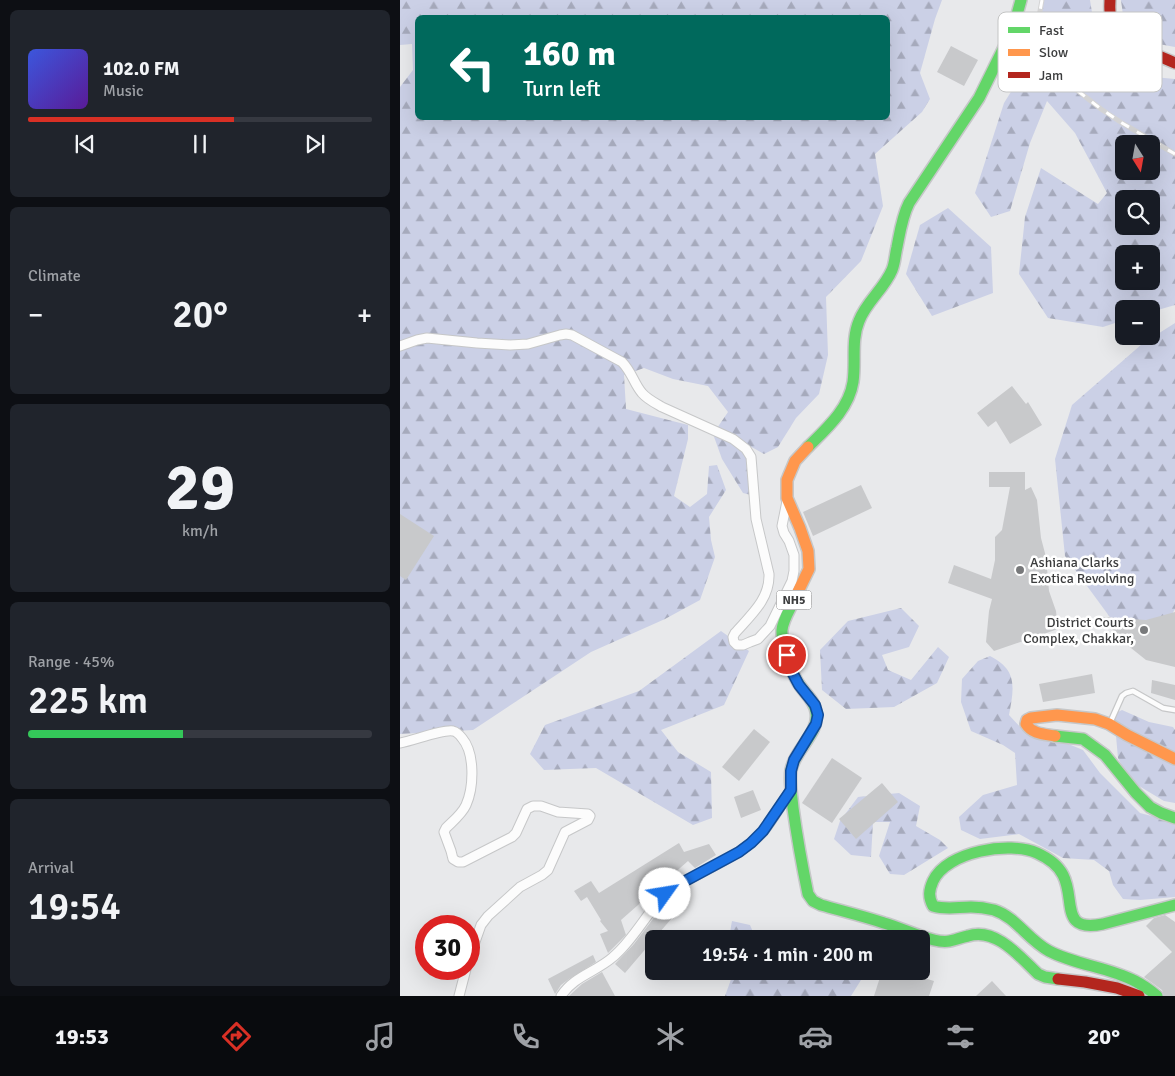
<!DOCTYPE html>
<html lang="en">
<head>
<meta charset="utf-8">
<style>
  :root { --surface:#171b24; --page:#20242c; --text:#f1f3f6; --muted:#9ea1a6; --line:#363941; --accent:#d93025 }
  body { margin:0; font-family:Signika,sans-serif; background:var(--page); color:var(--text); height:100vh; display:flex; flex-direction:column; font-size:19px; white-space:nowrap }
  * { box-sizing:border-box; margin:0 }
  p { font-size:16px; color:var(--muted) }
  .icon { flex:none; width:28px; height:28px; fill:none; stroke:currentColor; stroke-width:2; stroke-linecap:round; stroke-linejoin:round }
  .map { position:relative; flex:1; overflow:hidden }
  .panel { display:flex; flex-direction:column; gap:10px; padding:10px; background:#0d0f14; width:400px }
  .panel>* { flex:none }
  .banner { position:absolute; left:15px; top:15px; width:475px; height:105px; border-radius:8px; box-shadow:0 5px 20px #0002; background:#00695c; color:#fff; overflow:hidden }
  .needle { width:32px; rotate:169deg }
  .buttons { position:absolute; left:715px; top:135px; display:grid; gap:10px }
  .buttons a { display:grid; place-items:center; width:45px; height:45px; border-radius:8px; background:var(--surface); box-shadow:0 5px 20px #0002; font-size:25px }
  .speed { position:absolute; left:15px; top:915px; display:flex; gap:10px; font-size:25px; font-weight:700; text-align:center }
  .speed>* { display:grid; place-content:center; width:65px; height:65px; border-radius:50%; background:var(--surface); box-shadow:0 5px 20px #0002; line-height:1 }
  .speed .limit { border:8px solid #d22; background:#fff; color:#111 }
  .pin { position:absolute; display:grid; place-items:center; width:42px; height:42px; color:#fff; margin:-21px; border:2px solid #fff; border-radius:50%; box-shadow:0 1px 5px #0007 }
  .me { position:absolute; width:55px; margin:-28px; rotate:58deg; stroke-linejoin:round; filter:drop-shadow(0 0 4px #0008) }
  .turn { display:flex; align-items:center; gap:18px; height:105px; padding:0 25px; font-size:22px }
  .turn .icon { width:65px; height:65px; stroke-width:2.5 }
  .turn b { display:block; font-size:35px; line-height:42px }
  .big { font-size:38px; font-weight:600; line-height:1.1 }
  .panel .widget { flex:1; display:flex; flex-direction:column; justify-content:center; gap:8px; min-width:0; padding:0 18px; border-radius:8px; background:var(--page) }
  .panel .dial { align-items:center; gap:0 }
  .dial b { font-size:65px; line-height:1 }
  .song { display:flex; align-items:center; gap:15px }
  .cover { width:60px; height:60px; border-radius:8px; background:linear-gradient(135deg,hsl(230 70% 55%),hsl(270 70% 35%)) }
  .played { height:5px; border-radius:2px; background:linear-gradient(90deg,var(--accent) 60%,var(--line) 60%) }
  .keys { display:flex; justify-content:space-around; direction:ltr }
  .heat { display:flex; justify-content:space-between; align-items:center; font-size:28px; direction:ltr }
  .charge { height:8px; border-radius:4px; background:linear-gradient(90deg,#34c759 45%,var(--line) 0) }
  .trip { position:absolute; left:245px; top:930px; width:285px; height:50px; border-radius:8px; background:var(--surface); box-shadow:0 5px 20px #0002; font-weight:600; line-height:50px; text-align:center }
  .tabs { display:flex; height:80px; justify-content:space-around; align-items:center; background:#090b0e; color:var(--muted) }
  .tabs .icon { width:35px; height:35px }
  .tabs .active { color:var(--accent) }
  .tabs b { font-size:22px; color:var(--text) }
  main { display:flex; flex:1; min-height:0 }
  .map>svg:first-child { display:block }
  .forest { fill:url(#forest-firs); fill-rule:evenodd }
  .building { fill:#c8c9cb }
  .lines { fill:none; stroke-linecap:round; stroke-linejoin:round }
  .lane-casing { stroke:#c6c7c8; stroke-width:7 }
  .street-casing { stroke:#c6c7c8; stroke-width:11 }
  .fast-casing { stroke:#c6c7c8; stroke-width:14 }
  .slow-casing { stroke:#c6c7c8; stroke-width:14 }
  .jam-casing { stroke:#c6c7c8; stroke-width:14 }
  .lane { stroke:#fcfcfc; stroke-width:4.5 }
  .street { stroke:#fcfcfc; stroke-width:9 }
  .fast { stroke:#63d668; stroke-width:11 }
  .slow { stroke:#ff974d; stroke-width:11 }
  .jam { stroke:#b3261e; stroke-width:11 }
  .rail-casing { stroke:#d3d3d4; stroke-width:5 }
  .rail { stroke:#fff; stroke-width:3; stroke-dasharray:9; stroke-linecap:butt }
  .route-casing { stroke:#114b97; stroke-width:12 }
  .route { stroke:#1a73e8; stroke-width:9 }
  .poi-dot { fill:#78797b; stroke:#fff; stroke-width:2 }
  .labels { text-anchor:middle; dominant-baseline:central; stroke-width:5; stroke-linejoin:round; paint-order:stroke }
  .shield { fill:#fff; stroke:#767778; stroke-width:1 }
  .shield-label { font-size:12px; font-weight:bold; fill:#3c3d3e }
  .poi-label { font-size:14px; fill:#3c3d3e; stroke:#fff; text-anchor:start }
  .key { fill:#fff; stroke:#c4c5c5; stroke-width:1 }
  .key-label { font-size:14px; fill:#3c3d3e }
</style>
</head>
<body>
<main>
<section class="panel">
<div class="widget">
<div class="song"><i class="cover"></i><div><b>102.0 FM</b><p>Music</p></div></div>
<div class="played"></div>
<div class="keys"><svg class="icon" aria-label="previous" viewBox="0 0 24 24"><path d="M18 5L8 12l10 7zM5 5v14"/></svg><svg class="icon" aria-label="pause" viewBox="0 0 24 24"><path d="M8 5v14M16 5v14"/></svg><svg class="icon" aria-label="next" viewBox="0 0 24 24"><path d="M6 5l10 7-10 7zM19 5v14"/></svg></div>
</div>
<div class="widget"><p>Climate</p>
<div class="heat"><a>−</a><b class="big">20°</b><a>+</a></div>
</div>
<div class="widget dial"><b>29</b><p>km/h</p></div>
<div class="widget"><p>Range · 45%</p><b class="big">225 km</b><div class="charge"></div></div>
<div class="widget"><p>Arrival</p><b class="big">19:54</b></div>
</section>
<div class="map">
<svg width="775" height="996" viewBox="0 0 775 996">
  <defs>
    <pattern id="forest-firs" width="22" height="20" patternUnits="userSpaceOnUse" patternTransform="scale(1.25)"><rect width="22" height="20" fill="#cbd0e6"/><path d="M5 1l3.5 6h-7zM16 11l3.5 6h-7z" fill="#a6aabc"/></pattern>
  </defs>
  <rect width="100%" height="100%" fill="#e8e9eb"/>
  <g class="forest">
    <path d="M0 0H542L535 19 520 73 530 99 522 112 475 154 483 206 461 261 426 297 428 355 419 394 396 418 378 447 364 454 341 441 352 467 351 495 343 493 322 459 313 434 328 412 308 386 273 379 244 368 224 375 226 409 288 425V439L274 496 290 507 307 494 309 466 317 465 326 490 309 517 311 540 315 557 300 600 265 619 191 652 73 730 0 734V87L13 70 12 44 0 45ZM18 18H488V118H18Z"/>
    <path d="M644 0H690L697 44 721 74 775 79V305L751 312V309H724V320L703 327 648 318 619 274 625 217 641 168 698 204 707 193 675 133 647 101 630 143 610 211 591 217 575 193 604 103 619 79ZM724 144H751V171H724ZM724 199H751V226H724ZM724 254H751V281H724Z"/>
    <path d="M721 0H775V47L753 43 724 23Z"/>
    <path d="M548 208 591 247 593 293 532 316 506 274 520 225Z"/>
    <path d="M775 323V609L768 621 712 620 665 556 655 459 672 405 742 344Z"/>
    <path d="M501 608 519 626 509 647 482 655 488 670 511 680 538 647 549 657 537 683 494 707 446 709 422 690 420 650 448 621Z"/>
    <path d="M321 631 349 651 324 705 261 730 278 752 311 772 312 818 293 825 196 768 144 770 130 754 145 725 239 691Z"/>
    <path d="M590 656C618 670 614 688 609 715L622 729 654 738 683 750 700 773 740 813 775 822V897L740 900 723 899 713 885 709 871 694 860 663 858 619 834 580 839 561 830 559 817 583 795 617 785 615 753 603 745 571 731 561 702 562 679 578 661Z"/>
    <path d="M722 710 749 722 773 727 775 730V803L764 801 729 780 718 758 714 714Z"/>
    <path d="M499 793 520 806 516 826 540 840 548 848 504 875 490 874 479 856 490 822H473L471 857 451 855 434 839 440 821 458 797Z"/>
    <path d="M332 921 350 925 356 939H331L330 932Z"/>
    <path d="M334 971H460L461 980 451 996H325Z"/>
  </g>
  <g class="building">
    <path d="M551 46 578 60 564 86 537 72Z"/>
    <path d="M612 386 626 404 628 402 642 425 610 444 596 421 588 427 577 413Z"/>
    <path d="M589 472H625V490L631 487 637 500 641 538 646 557 649 591 656 611 658 629 594 651 586 642 589 611 592 599 548 583 554 565 591 579 595 560V537L602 530 610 487H589Z"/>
    <path d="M461 485 472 508 413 536 403 512Z"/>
    <path d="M0 514 34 536 6 580 0 576Z"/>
    <path d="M775 612V667L746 660 721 640 702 617 746 620Z"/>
    <path d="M692 674 695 693 643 702 639 684Z"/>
    <path d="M752 680 775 685V700L751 693Z"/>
    <path d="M354 729 370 742 339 781 322 767Z"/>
    <path d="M432 758 462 778 432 823 402 803Z"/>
    <path d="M482 783 498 802 456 839 439 819Z"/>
    <path d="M353 790 361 810 341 818 334 797Z"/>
    <path d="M279 843 284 852 309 844 316 855 295 868 288 861 221 920 226 935 208 953 200 934 208 931 200 921 201 920 187 897 181 901 174 891 191 881 199 893Z"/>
    <path d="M273 897 283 905 225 973 215 964 234 944 262 907Z"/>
    <path d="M765 915 775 922V996H764L762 990 744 977 772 952 746 926 754 918Z"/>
    <path d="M193 955 196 962 169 979 161 985 155 994 148 979Z"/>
    <path d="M482 971H501L534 981 529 996H474Z"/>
    <path d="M202 972 215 996H169L182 984Z"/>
    <path d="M592 981 606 996H576Z"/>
  </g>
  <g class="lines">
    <defs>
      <path id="lane" d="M710 723 722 696 726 693 733 691 763 708 775 710"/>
      <g id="street">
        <path d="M0 346 17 340 27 338 77 343 110 345 128 344 160 335 166 334 172 335 222 362C232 372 234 384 242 393 247 399 255 403 262 407L333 439 346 449 351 457 356 519 369 574C370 599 351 615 335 633L333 637 334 642 337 645H343L350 642 358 639 370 626 392 581 394 571V555L389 541 384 533 382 526 387 501"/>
        <path d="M0 743C13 741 42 729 53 731 57 732 59 734 62 738 75 753 74 787 66 805 62 814 53 821 46 828L44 832 51 851 53 859 58 862H63L112 837 116 833 127 809 133 806H141L158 812 188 814 190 816 188 820 165 832 148 870 142 875 120 887 88 916 81 925 69 959"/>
        <path d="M59 996 66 969"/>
        <path d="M161 996C174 976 196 972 213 957 237 937 249 906 274 887 301 872 342 855 363 832 374 819 382 803 391 790"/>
      </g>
      <g id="fast">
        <path d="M408 447C426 429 449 409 453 382 456 362 451 340 459 321 466 302 484 289 492 270 495 263 495 255 497 247 500 232 502 217 509 203L579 98 613 29 621 0"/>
        <path d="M395 598C391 608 383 619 382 630 381 644 392 676 401 687 407 695 415 702 416 712 420 733 395 749 391 770 389 782 392 796 393 808 397 837 402 865 408 894L413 901 421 905C442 911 463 916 484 923 501 928 517 936 534 940 550 944 554 939 568 936 596 927 620 957 638 974L645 977 658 979"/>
        <path d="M655 736 683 739 705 755 736 793 750 807 761 813 775 818"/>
        <path d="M757 996C750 990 743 985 735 981 708 967 676 965 649 951 628 940 616 917 594 910 586 908 578 907 571 907 558 907 546 910 533 906 528 897 529 890 533 881 547 851 610 841 637 853 648 858 658 865 663 875 676 900 659 933 703 924L775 905"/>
      </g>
      <g id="slow">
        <path d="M395 598 409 569 408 551 400 528 387 498V480L395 461 408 447"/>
        <path d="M655 736C644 734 632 734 626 724L627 720 631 718 657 715 695 719 709 724 727 735 775 759"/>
      </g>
      <g id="jam">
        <path d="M710 0C710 5 709 11 711 16 719 44 751 52 775 63"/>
        <path d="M658 979 685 982 717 988 739 996"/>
      </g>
    </defs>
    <use href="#lane" class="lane-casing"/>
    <use href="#street" class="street-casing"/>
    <use href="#fast" class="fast-casing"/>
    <use href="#slow" class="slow-casing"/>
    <use href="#jam" class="jam-casing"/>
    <use href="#lane" class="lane"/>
    <use href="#street" class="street"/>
    <use href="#fast" class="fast"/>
    <use href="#slow" class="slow"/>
    <use href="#jam" class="jam"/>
    <defs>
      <path id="rail" d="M642 0 637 28 642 55 656 78 678 91 701 109 722 123 775 154"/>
    </defs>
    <use href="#rail" class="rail-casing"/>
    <use href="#rail" class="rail"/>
  </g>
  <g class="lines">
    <defs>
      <path id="route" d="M265 894 274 887 339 852 351 843 363 831 391 790V771L394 760 416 724 418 715 415 705 399 685 391 670 387 655"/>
    </defs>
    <use href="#route" class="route-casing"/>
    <use href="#route" class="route"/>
  </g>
  <g class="poi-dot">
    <circle cx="620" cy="570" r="5"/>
    <circle cx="744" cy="630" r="5"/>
  </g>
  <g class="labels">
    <rect class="shield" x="376.5" y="590.5" width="35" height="19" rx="4"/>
    <g class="shield-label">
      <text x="394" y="600">NH5</text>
    </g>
    <g class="poi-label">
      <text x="630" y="562">Ashiana Clarks<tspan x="630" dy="16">Exotica Revolving</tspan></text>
      <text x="734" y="622" text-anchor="end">District Courts<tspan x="734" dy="16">Complex, Chakkar,</tspan></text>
    </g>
  </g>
  <rect x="598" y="12" width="164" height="80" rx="8" class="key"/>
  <rect x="608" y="27" width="22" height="6" fill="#63d668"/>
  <rect x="608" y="49" width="22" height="7" fill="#ff974d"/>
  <rect x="608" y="72" width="22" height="6" fill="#b3261e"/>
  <g class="key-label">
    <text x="639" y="35">Fast</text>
    <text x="639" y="57">Slow</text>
    <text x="639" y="80">Jam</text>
  </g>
</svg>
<div class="buttons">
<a><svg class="needle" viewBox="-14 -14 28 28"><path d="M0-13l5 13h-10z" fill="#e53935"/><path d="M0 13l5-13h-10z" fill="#9ea1a6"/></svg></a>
<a><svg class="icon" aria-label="search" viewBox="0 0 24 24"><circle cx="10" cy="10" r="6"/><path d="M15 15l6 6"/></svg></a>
<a>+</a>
<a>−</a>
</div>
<div class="speed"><div class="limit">30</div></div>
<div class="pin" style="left:387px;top:655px;background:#d93025"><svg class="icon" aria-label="arrive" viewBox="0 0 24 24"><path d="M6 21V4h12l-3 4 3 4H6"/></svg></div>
<svg class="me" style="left:265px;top:894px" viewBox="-20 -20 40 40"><circle r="19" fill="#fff"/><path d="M0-13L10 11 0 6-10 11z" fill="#1a73e8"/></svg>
<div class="trip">19:54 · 1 min · 200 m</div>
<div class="banner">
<div class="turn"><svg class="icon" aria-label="left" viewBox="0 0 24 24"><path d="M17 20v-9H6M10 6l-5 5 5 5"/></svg><div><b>160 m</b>Turn left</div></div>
</div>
</div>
</main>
<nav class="tabs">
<b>19:53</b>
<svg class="icon active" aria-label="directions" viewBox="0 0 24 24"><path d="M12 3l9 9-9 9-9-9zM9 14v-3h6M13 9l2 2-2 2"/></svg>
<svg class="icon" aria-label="music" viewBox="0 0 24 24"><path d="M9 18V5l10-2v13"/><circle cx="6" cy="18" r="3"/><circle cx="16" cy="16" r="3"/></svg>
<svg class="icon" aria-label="phone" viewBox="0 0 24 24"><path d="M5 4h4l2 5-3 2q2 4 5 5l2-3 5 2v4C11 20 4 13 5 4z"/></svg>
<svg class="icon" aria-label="climate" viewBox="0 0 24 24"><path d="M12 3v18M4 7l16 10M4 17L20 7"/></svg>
<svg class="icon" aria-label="car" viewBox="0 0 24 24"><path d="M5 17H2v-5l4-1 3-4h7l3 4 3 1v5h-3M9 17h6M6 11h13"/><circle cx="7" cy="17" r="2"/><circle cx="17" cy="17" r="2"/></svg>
<svg class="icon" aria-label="filters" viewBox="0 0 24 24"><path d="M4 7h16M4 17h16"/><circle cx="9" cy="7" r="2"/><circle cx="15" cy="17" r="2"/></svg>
<b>20°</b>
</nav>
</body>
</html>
